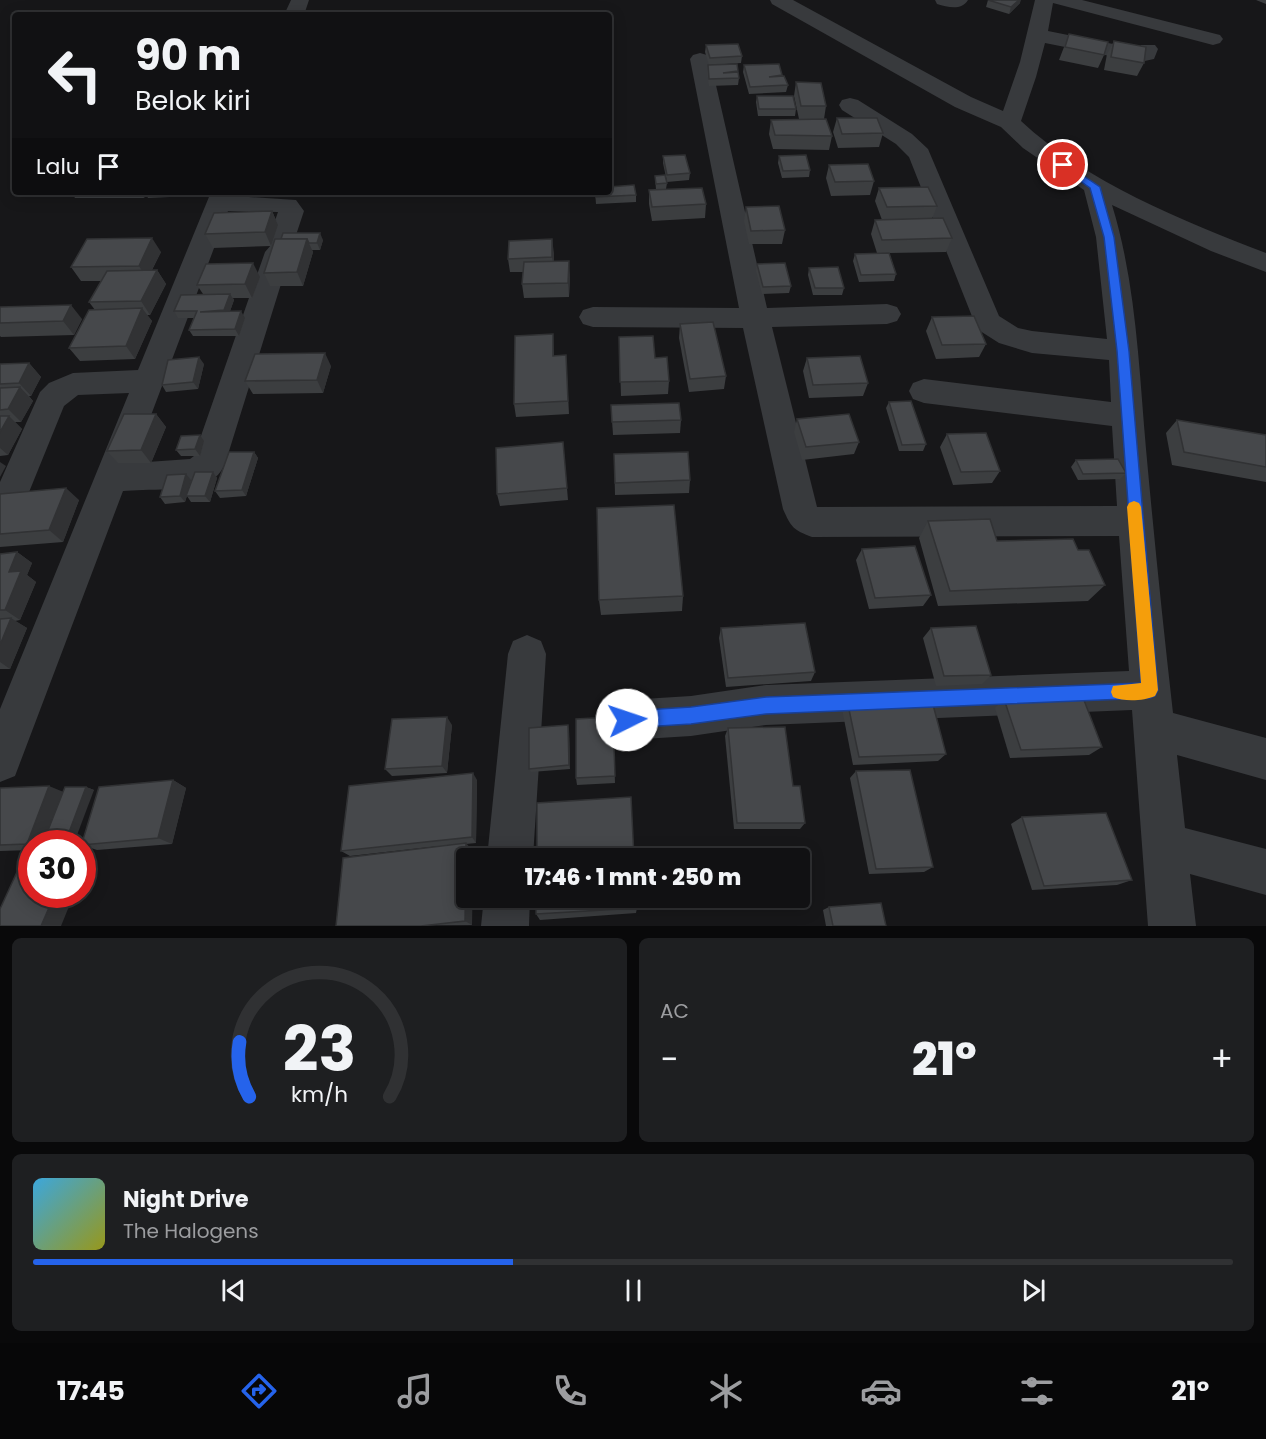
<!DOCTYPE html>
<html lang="id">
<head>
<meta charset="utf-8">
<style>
  :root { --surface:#111113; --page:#1e1f21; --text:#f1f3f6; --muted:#9c9da0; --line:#303133; --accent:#2563eb }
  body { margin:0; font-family:Poppins,sans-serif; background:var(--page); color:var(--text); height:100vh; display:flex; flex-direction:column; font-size:22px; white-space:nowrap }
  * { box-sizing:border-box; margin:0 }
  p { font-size:20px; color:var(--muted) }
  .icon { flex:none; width:33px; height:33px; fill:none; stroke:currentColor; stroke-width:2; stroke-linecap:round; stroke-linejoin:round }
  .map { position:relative; height:926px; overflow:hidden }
  .drawer { display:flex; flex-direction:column; gap:12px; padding:12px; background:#09090a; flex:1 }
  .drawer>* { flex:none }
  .top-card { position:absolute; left:12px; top:12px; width:600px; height:183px; border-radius:6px; box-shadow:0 3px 15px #0003,0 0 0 2px var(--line); background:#111113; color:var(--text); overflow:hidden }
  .speed { position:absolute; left:18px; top:830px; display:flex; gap:12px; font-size:30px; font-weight:700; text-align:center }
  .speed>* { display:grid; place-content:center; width:78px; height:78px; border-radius:50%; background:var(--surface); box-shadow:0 3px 15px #0003,0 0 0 2px var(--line); line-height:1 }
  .speed .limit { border:9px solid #d22; background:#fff; color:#111 }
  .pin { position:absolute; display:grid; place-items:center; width:51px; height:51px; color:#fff; margin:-26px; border:3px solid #fff; border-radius:50%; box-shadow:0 2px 6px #0007 }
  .me { position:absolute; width:66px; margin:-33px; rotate:86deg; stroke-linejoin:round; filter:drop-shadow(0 0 4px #0008) }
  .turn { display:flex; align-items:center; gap:21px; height:126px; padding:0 24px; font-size:27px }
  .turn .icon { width:78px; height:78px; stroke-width:2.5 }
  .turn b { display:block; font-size:42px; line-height:51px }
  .then { display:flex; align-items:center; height:57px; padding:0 24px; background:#0003; gap:12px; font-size:22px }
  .big { font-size:45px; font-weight:800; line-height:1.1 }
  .drawer .widget { flex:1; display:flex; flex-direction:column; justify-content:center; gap:9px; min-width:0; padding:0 21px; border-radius:9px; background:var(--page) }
  .drawer .dial { align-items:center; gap:0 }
  .dial svg { height:156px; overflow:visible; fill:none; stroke:var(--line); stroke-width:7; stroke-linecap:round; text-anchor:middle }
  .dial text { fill:var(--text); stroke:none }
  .song { display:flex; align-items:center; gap:18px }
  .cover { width:72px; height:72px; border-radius:9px; background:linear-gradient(135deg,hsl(200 70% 55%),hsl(60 70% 35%)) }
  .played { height:6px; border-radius:3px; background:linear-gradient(90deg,var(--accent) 40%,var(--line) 40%) }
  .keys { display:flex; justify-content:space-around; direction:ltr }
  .heat { display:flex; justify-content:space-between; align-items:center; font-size:33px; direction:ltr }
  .drawer .tiles { flex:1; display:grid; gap:12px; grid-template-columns:1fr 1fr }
  .widget:last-child { grid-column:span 2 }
  .trip { position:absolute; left:456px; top:848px; width:354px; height:60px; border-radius:6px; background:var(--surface); box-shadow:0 3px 15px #0003,0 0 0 2px var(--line); font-weight:800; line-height:60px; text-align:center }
  .dock { display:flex; height:96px; justify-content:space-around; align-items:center; background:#070708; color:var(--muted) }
  .dock .icon { width:42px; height:42px }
  .dock .selected { color:var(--accent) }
  .dock b { font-size:27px; color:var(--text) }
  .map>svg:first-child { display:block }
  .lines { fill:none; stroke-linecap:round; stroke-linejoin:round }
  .minor { fill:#383a3d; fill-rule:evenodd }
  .wall { fill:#3c3e40 }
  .shaded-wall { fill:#313234 }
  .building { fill:#46484b; stroke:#313234; stroke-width:1.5 }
  .route { fill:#2563eb; stroke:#184099; stroke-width:1.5 }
  .slow { fill:#f59e0b }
</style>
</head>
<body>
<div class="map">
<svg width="1266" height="926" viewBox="0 0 1266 926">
  <rect width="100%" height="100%" fill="#171719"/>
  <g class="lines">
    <g class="minor">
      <path d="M291 0H309L304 15H284Z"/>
      <path d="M770 0H793L971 97 1003 111 1020 62 1035 0H1082L1220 35 1223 39 1220 43 1213 45 1053 3 1048 31 1138 49 1141 45H1155L1158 49 1154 59 1140 62 1045 43 1036 77 1021 121C1086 182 1183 221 1266 253V272L1211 251 1112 205C1136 283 1139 368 1146 449 1154 537 1163 625 1173 713L1266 738V780L1177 755 1185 828 1266 849V895L1190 874 1196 926H1148L1132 710 766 725 691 736 627 740 613 734 607 720 613 706 627 700 691 696 766 685 1129 671 1119 536 812 537C793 530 791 527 783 509L743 328 593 327 583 324 579 317 583 310 593 307 739 308 690 59 693 55 700 53 707 55 710 59 767 308 887 304 897 307 901 314 897 321 887 324 772 327 817 507 1117 506 1112 426 924 403 913 399 909 391 913 383 924 379 1111 402 1109 360 1032 353 999 343 977 329 909 157 896 144 842 110 839 105 842 100 850 98 858 100 912 134 928 149 999 316 1018 328 1032 331 1107 339 1096 237 1084 190 1023 148 1001 127 955 107 772 4Z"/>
      <path d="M935 0H968C961 11 948 7 937 4Z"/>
      <path d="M211 192H235L234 196 296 200 304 211 294 241 288 247 291 252 225 464C221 472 217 477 209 482 192 491 144 489 123 491L15 776 0 782V709L129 393 78 395 64 406 12 534 0 538V482L40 392 49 383 73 373 138 370ZM228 211 278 212 268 241 271 245 265 252 194 456 190 459 133 463Z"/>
      <path d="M527 635 541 641 546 654 533 858H487L508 654 513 641Z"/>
      <path d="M484 897H530L529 926H481Z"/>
    </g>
  </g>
  <g class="wall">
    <path d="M988 0 1020 3 1009 14 986 7Z"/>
    <path d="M1256 0H1266V4Z"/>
    <path d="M1069 34 1104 55 1098 68 1059 60Z"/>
    <path d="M1114 41 1144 63 1137 76 1104 70 1107 54Z"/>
    <path d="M706 45 742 56 741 63 709 65 705 52Z"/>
    <path d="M708 65 738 71 739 78 738 85 709 86 707 72Z"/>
    <path d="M744 65 782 75 788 85 786 92 749 94 743 72Z"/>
    <path d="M796 82 826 106 824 119 832 136 829 150 773 149 769 134 771 120 799 119 794 96Z"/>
    <path d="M757 96 796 109 795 116H758L756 102Z"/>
    <path d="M837 118 883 133 879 147 838 148 833 132Z"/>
    <path d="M663 156 690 173 689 180 667 182 663 163Z"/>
    <path d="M779 156 810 170 809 177 782 178 778 163Z"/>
    <path d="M829 165 874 181 870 195 831 196 826 178Z"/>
    <path d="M655 176 667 183 666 189 706 204 705 218 652 221 649 204V190H656Z"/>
    <path d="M879 188 937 206 932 219 952 238 946 252 889 253 896 274 894 281 859 282 853 261 855 254 877 253 871 234 875 220H882L875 201Z"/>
    <path d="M71 192H193L191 196 148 198 146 194 144 198H75Z"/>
    <path d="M595 192 636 195V202L596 204Z"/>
    <path d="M746 207 785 230 782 244H749L744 221Z"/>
    <path d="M272 211 278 225 271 246 213 248 205 234Z"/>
    <path d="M275 239 323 240 320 250H312L313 252 303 286H270L264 273Z"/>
    <path d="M552 239 554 262 570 275 569 297 524 298 522 284 523 272H510L508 259Z"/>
    <path d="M161 252 152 270H157L166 284 150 315H147L152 321 135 359 80 361 69 348 95 310 89 302 101 281H81L71 267Z"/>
    <path d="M757 264 791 286 789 293 762 294 756 271Z"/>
    <path d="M809 268 844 288 842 295H813L808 275Z"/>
    <path d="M260 277 252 298H233L234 300 230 311 245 318 239 336H193L189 330 194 318H178L174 311 203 294 197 285Z"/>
    <path d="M0 307 82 319 74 335 1 337 0 336Z"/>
    <path d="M932 317 986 344 979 357 936 359 926 331Z"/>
    <path d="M680 324 726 376 724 389 689 392 679 338Z"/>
    <path d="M553 334 554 356 566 355 569 414 516 417 514 404Z"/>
    <path d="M619 337 655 358 669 381 668 394 621 396Z"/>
    <path d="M807 358 868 383 863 396 809 398 803 371Z"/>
    <path d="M29 363 41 377 31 396H29L33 401 21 422H15L22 429 8 455 0 456V364Z"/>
    <path d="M204 364 198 389 166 392 162 385Z"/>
    <path d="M331 366 323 393 253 394 245 381Z"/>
    <path d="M889 402 926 444 923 451H899L886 408Z"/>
    <path d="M611 405 681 420 680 433 613 435Z"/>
    <path d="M156 414 166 427 151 463H118L107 451Z"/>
    <path d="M797 419 859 442 854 454 802 460 794 432Z"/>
    <path d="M1177 420 1266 435V482L1172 465 1166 433Z"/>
    <path d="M947 434 1000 471 992 483 953 485 940 447Z"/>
    <path d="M204 441 200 456H181L176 450Z"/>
    <path d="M563 442 568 500 500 506 497 494Z"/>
    <path d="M254 452 258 458 246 496 220 498 215 491Z"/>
    <path d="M614 454 690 480 689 493 615 495Z"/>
    <path d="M1076 460 1126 473 1120 479 1078 480 1071 467Z"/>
    <path d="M213 472 217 478 210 502H191L187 496 185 502 165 504 160 497 191 480 188 490Z"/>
    <path d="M0 494 79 500 63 542 0 547Z"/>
    <path d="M928 521 997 541 1078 550 1105 585 1088 601 938 606 919 538Z"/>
    <path d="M862 549 931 595 923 606 869 609 856 560Z"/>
    <path d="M17 552 32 563 27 575 36 582 20 620 15 621 27 628 10 669H0V554Z"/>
    <path d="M683 596 682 611 601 615 599 600Z"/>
    <path d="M721 628 815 672 811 681 726 687 719 638Z"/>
    <path d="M931 628 991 675 982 684 936 686 923 638Z"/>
    <path d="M1004 699 1102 747 1089 755 1010 758 995 708Z"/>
    <path d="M847 700 946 754 938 761 853 765 842 709Z"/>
    <path d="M613 717 615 783 577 785 576 778Z"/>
    <path d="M452 725 447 773 392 776 385 769Z"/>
    <path d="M728 728 793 786 805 823 800 829H734L725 736Z"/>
    <path d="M569 729 570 769 531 772 529 769Z"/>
    <path d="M856 771 933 867 924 872 869 874 850 778Z"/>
    <path d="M173 780 186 788 172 844 97 850 82 845V843Z"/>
    <path d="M477 780 476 843 466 844 473 851 472 925 336 926 439 846 350 856 341 851Z"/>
    <path d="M86 787 94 790 32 843V850L0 851V788L63 792Z"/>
    <path d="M1022 817 1132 880 1117 885 1032 890 1011 824Z"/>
    <path d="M829 907 886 926H826L823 910Z"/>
    <path d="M637 908 636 913 540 920 536 914Z"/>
  </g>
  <g class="shaded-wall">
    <path d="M1019 0H1021L1020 3 1009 14 1011 7Z"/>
    <path d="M141 192H145L146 194 144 198Z"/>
    <path d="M272 211 278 225 271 246 265 232Z"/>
    <path d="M320 233 323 240 320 250 317 243Z"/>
    <path d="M152 238 161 252 147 279 139 266Z"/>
    <path d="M307 239 313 252 303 286 297 272Z"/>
    <path d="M552 239 554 253V271L552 257Z"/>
    <path d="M569 261 570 275 569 297 568 283Z"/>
    <path d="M253 263 260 277 252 298 245 284Z"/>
    <path d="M157 270 166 284 150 315 141 301Z"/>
    <path d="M230 294 234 300 228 317 224 310Z"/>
    <path d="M71 305 82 319 74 335 63 321Z"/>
    <path d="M142 308 152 321 135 359 126 346Z"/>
    <path d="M241 311 245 318 239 336 235 329Z"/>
    <path d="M325 353 331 366 323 393 317 380Z"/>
    <path d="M199 357 204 364 198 389 193 382Z"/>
    <path d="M29 363 41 377 31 396 19 383Z"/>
    <path d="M20 387 33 401 21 422 8 409Z"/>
    <path d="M156 414 166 427 151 463 141 450Z"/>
    <path d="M9 416 22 429 8 455 0 448V432Z"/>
    <path d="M200 435 204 441 200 456 195 449Z"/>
    <path d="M254 452 258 458 246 496 242 490Z"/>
    <path d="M0 462 6 466 0 477Z"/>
    <path d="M213 472 217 478 210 502 205 496Z"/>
    <path d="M186 474 191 480 185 502 180 496Z"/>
    <path d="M66 488 79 500 63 542 49 530Z"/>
    <path d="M17 552 32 563 27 575 36 582 20 620 5 610 9 572Z"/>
    <path d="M11 618 27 628 10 669 0 662V645Z"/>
    <path d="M447 717 452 725 447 773 442 766Z"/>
    <path d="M568 725 569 729 570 769 569 765Z"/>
    <path d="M473 773 477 780 476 843 472 837Z"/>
    <path d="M173 780 186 788 172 844 158 838Z"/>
    <path d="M49 786 66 793 47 843H32V845L27 844Z"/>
    <path d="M86 787 94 790 74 843H65Z"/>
    <path d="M466 843 473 851V858H466V897H472V925L465 921Z"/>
    <path d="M55 894H74L61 926H41Z"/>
  </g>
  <g class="building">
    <path d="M988 0H1019L1011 7Z"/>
    <path d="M1069 34 1108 42 1104 55 1065 47Z"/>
    <path d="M1114 41 1146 47 1144 63 1111 57Z"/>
    <path d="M738 44 742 56 710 58 706 45Z"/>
    <path d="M737 64 738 71 723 73 738 72 739 78 709 79 708 65Z"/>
    <path d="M779 64 782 75 769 77 784 76 788 85 750 87 744 65Z"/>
    <path d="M796 82 821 83 826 106H801Z"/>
    <path d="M757 96H793L796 109H759Z"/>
    <path d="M837 118H877L883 133 842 134Z"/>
    <path d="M826 119 832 136 775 135 771 120Z"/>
    <path d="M685 155 690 173 667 175 663 156Z"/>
    <path d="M806 155 810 170 783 171 779 156Z"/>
    <path d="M868 164 874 181 835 182 829 165Z"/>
    <path d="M665 175 667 183 656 184 655 176Z"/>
    <path d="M634 185 636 195 596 197 595 192H609V187Z"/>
    <path d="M928 187 937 206 887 207 879 188Z"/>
    <path d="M702 188 706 204 652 207 649 190Z"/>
    <path d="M779 206 785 230 751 231 746 207Z"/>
    <path d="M272 211 265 232 205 234 214 213Z"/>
    <path d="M943 218 952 238 882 240 875 220Z"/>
    <path d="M283 233H320L317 243H309L307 239H281Z"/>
    <path d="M152 238 139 266 71 267 87 239Z"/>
    <path d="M275 239H307L297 272 264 273Z"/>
    <path d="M552 239V257L508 259 509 241Z"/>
    <path d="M889 253 896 274 861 275 855 254Z"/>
    <path d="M569 261 568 283 522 284 524 262Z"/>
    <path d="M253 263 245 284 197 285 206 264Z"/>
    <path d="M785 263 791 286 763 287 757 264Z"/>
    <path d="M838 267 844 288H815L809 268Z"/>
    <path d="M157 270 141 301 89 302 107 271Z"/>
    <path d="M230 294 224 310 200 312 241 311 235 329 189 330 197 311H174L181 295Z"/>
    <path d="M71 305 63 321 0 323V307Z"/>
    <path d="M142 308 126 346 69 348 89 310Z"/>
    <path d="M974 316 986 344 942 345 932 317Z"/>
    <path d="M713 322 726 376 690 379 680 324Z"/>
    <path d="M553 334V356L566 355 568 401 514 404 515 336Z"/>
    <path d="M653 336 655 358 667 357 669 381 620 382 619 337Z"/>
    <path d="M325 353 317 380 245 381 255 354Z"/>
    <path d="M860 356 868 383 813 385 807 358Z"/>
    <path d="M199 357 193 382 162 385 168 360Z"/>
    <path d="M29 363 19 383 0 384V364Z"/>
    <path d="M20 387 8 409 0 410V388Z"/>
    <path d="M911 401 926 444 902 445 889 402Z"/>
    <path d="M679 403 681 420 612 422 611 405Z"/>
    <path d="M124 414H156L141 450 107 451Z"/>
    <path d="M849 414 859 442 806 447 797 419Z"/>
    <path d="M0 416H9L0 432Z"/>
    <path d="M1177 420 1266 435V467L1184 452Z"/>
    <path d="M986 433 1000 471 961 472 947 434Z"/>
    <path d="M200 435 195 449 176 450 181 436Z"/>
    <path d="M563 442 567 488 497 494 496 448Z"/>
    <path d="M229 452H254L242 490 215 491Z"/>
    <path d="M688 452 690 480 615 483 614 454Z"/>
    <path d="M1118 459 1126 473 1083 474 1076 460Z"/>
    <path d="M195 472H213L205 496H186Z"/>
    <path d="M186 474 180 496 160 497 167 475Z"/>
    <path d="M66 488 49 530 0 534V494Z"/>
    <path d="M674 505 683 596 599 600 597 508Z"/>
    <path d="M990 519 997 541 1073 539 1078 550H1089L1105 585 950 591 928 521Z"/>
    <path d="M915 546 931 595 875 598 862 549Z"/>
    <path d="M17 552 9 572 21 571 5 610H0V554Z"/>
    <path d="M11 618 0 645V619Z"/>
    <path d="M805 623 815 672 728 678 721 628Z"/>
    <path d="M976 626 991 675 944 676 931 628Z"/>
    <path d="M1082 695 1102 747 1021 750 1004 699Z"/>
    <path d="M931 697 946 754 859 757 847 700Z"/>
    <path d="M447 717 442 766 385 769 392 719Z"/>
    <path d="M613 717 615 776 576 778V719Z"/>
    <path d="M568 725 569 765 529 769V728Z"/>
    <path d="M785 727 793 786H800L805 823H737L728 728Z"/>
    <path d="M910 770 933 867 876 869 856 771Z"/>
    <path d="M473 773 472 837 341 851 349 786Z"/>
    <path d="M173 780 158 838 82 845V843L99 787Z"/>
    <path d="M49 786 27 844 0 845V788Z"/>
    <path d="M65 787H86L65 843H43Z"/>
    <path d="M631 797 634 858H537V803Z"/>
    <path d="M1106 813 1132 880 1044 886 1022 817Z"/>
    <path d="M466 843 465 921 421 926H336L343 858Z"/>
    <path d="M17 872 32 873V894H55L41 926H0V909Z"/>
    <path d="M536 897H636L637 908 536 914Z"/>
    <path d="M881 903 886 926H833L829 907Z"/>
  </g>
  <path class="route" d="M1063 162 1100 187 1114 237 1129 351 1158 690 1155 696 1150 698 766 714 691 724 627 728 621 726 619 720 621 714 627 711 691 707 766 697 1141 683 1117 351 1104 237 1090 188 1060 167 1058 165Z"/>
  <path class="slow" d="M1134 501 1139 503 1141 507 1158 690 1155 696C1144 701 1124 702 1113 697L1111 692 1113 686 1141 683 1127 507 1129 503Z"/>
</svg>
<div class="speed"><div class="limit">30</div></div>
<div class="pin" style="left:1063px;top:165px;background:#d93025"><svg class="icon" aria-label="arrive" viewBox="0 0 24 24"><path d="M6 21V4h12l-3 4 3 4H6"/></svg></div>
<svg class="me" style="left:627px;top:720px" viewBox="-20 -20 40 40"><circle r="19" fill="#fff"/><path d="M0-13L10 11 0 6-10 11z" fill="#2563eb"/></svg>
<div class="trip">17:46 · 1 mnt · 250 m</div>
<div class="top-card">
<div class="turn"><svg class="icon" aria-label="left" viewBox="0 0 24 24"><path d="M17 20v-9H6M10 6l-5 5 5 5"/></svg><div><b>90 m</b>Belok kiri</div></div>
<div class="then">Lalu<svg class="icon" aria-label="arrive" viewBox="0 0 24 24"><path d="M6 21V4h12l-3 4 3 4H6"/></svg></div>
</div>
</div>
<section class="drawer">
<div class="tiles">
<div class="widget dial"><svg viewBox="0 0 100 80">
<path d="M14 69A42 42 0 1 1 86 69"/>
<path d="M14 69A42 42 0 0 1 9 41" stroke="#2563eb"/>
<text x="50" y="56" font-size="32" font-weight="700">23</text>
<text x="50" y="72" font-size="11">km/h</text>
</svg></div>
<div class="widget"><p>AC</p>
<div class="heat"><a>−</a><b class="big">21°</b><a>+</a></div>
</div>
<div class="widget">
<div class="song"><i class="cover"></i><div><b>Night Drive</b><p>The Halogens</p></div></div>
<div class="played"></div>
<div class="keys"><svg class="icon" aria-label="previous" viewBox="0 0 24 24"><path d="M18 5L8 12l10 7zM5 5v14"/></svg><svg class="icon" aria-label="pause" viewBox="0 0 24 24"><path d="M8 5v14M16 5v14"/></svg><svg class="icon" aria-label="next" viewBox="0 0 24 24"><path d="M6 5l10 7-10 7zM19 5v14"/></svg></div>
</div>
</div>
</section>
<nav class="dock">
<b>17:45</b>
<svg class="icon selected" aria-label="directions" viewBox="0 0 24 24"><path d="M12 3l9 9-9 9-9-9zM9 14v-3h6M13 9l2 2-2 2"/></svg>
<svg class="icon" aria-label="music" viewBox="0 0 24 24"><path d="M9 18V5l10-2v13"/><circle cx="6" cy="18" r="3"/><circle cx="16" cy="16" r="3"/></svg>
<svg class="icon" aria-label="phone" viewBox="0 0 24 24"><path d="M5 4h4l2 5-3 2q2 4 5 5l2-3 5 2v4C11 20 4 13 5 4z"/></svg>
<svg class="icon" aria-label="climate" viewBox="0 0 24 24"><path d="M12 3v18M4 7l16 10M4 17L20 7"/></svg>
<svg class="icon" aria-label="car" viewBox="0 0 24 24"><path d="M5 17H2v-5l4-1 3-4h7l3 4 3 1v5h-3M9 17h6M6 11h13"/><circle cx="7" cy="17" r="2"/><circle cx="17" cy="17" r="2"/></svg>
<svg class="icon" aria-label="filters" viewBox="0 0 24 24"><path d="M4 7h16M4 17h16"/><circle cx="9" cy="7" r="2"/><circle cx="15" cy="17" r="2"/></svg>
<b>21°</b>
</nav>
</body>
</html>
